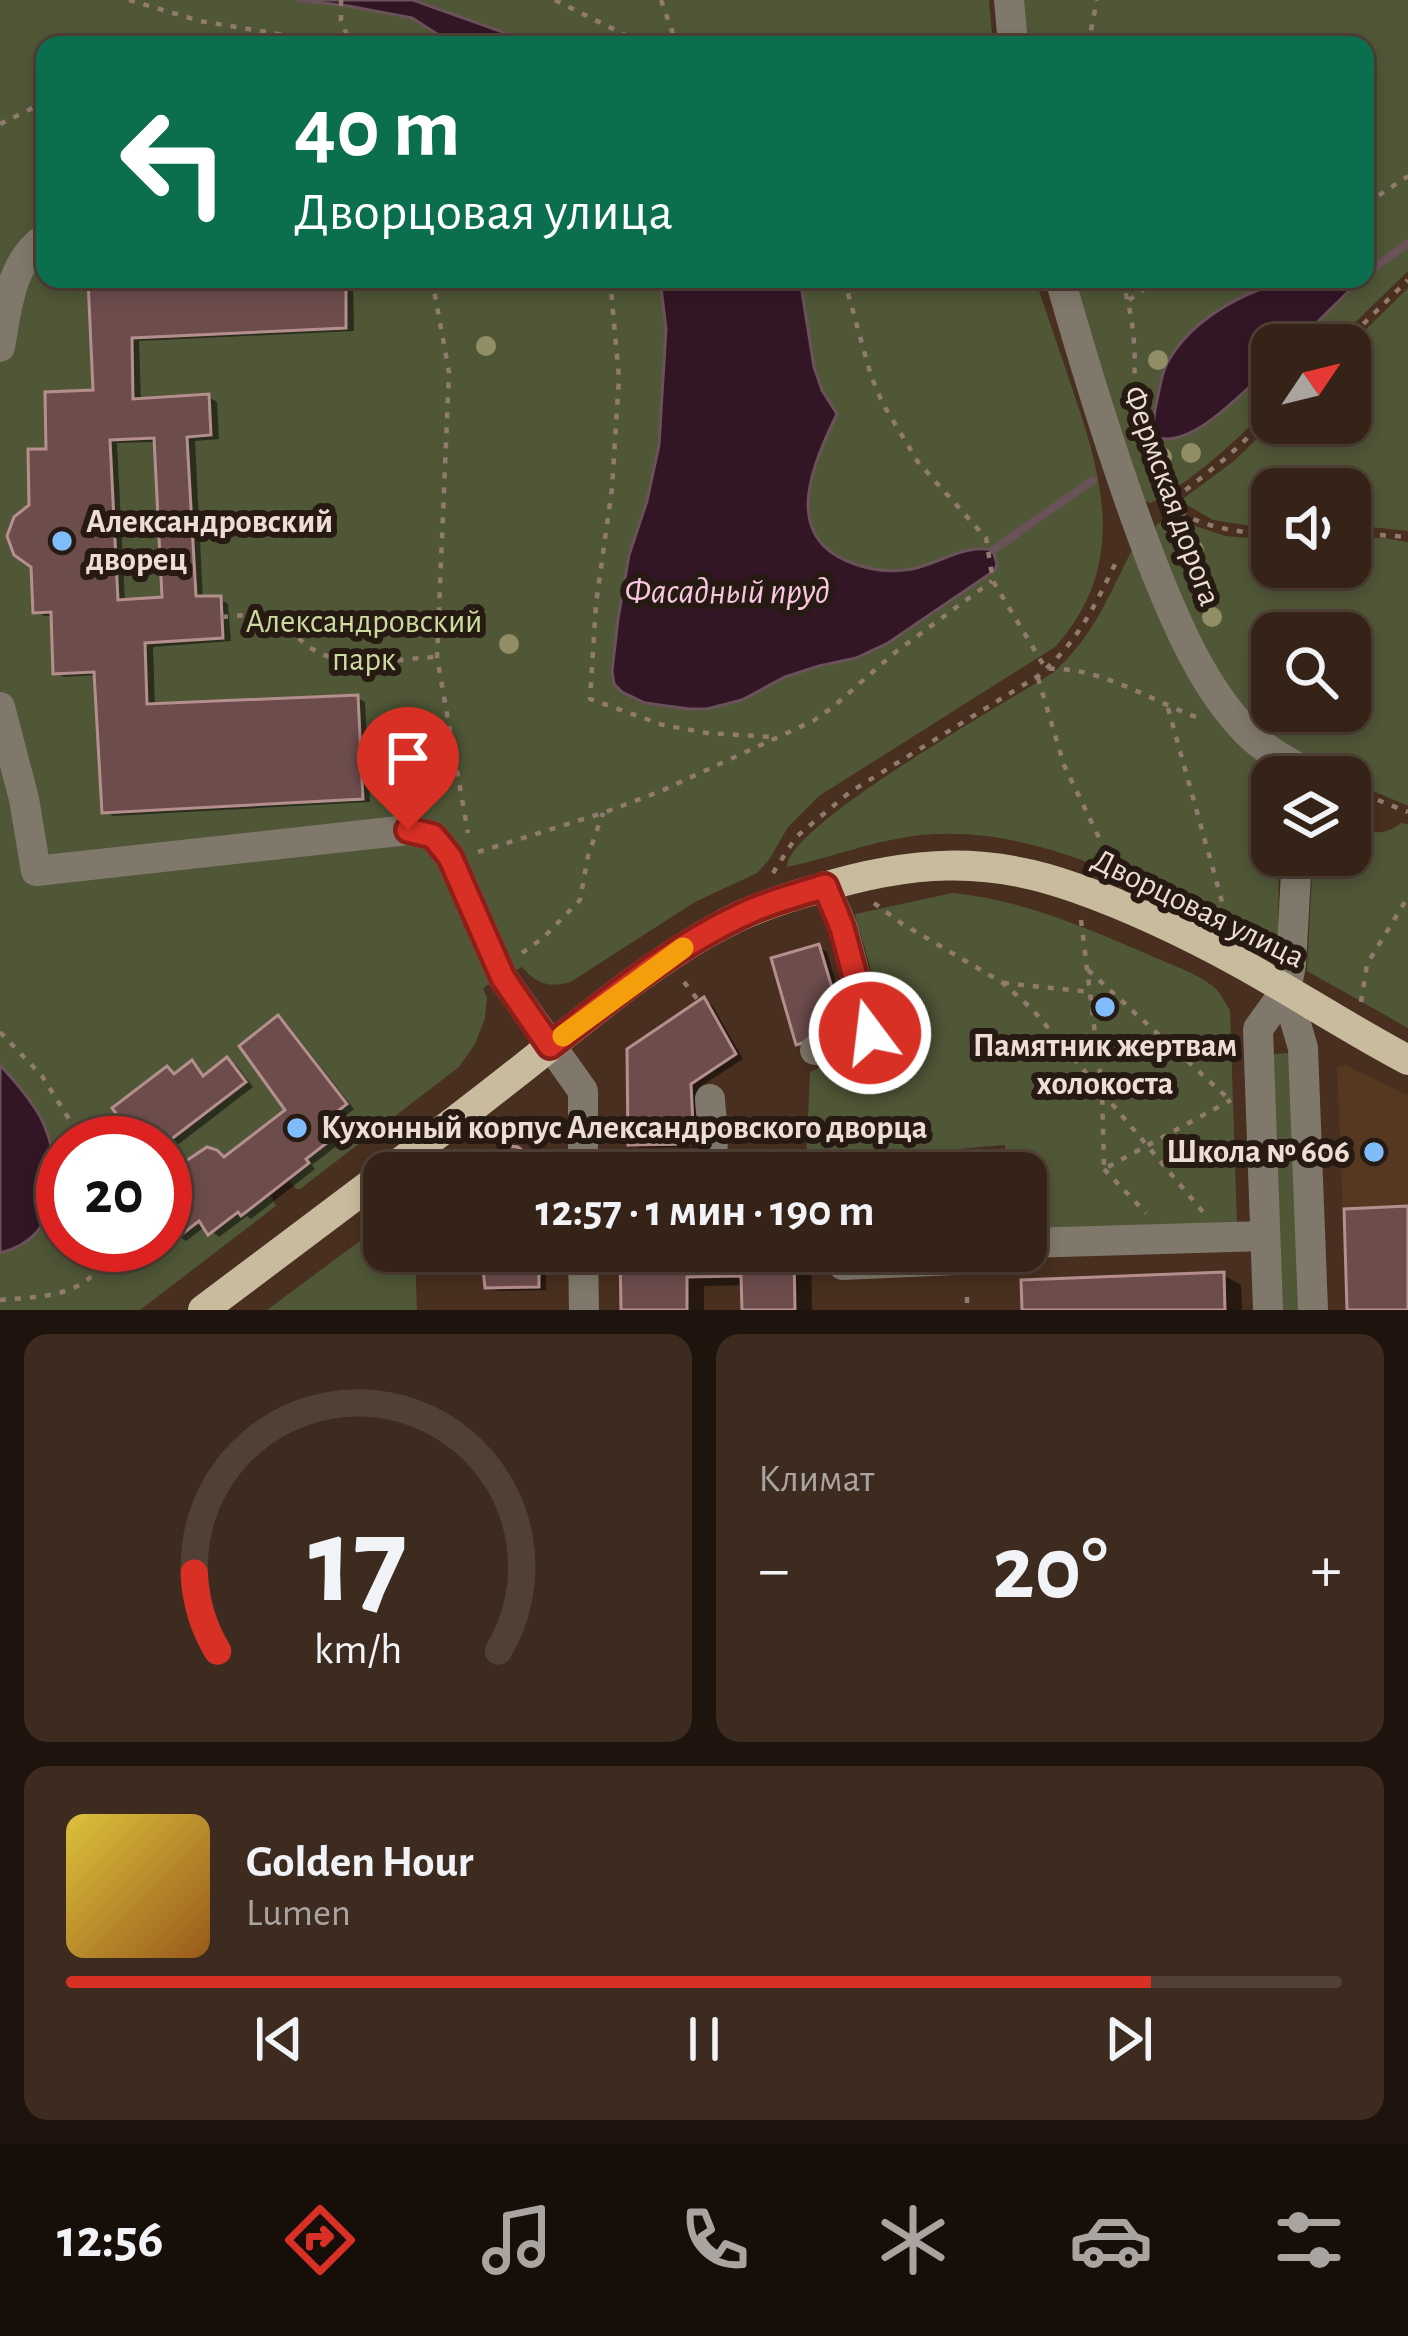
<!DOCTYPE html>
<html lang="ru">
<head>
<meta charset="utf-8">
<style>
  :root { --surface:#362317; --page:#3d2b20; --text:#f1f3f6; --muted:#aaa4a1; --line:#504036; --accent:#d93025 }
  body { margin:0; font-family:"Alegreya Sans",sans-serif; background:var(--page); color:var(--text); height:100vh; display:flex; flex-direction:column; font-size:45px; white-space:nowrap }
  * { box-sizing:border-box; margin:0 }
  p { font-size:39px; color:var(--muted) }
  .icon { flex:none; width:66px; height:66px; fill:none; stroke:currentColor; stroke-width:2; stroke-linecap:round; stroke-linejoin:round }
  .map { position:relative; height:1310px; overflow:hidden }
  .panel { display:flex; flex-direction:column; gap:24px; padding:24px; background:#1e130d; flex:1 }
  .panel>* { flex:none }
  .top-card { position:absolute; left:36px; top:36px; width:1338px; height:252px; border-radius:24px; box-shadow:0 6px 18px #0003,0 0 0 3px var(--line); background:#0b6e4f; color:#fff; overflow:hidden }
  .needle { width:78px; rotate:55deg }
  .controls { position:absolute; left:1251px; top:324px; display:grid; gap:24px }
  .controls a { display:grid; place-items:center; width:120px; height:120px; border-radius:24px; background:var(--surface); box-shadow:0 6px 18px #0003,0 0 0 3px var(--line); font-size:60px }
  .speed { position:absolute; left:36px; top:1116px; display:flex; gap:24px; font-size:60px; font-weight:700; text-align:center }
  .speed>* { display:grid; place-content:center; width:156px; height:156px; border-radius:50%; background:var(--surface); box-shadow:0 6px 18px #0003,0 0 0 3px var(--line); line-height:1 }
  .speed .limit { border:18px solid #d22; background:#fff; color:#111 }
  .pin { position:absolute; display:grid; place-items:center; width:102px; height:102px; color:#fff; margin:-123px -51px; border-radius:50% 50% 50% 0; rotate:-45deg; box-shadow:0 0 12px #0007 }
  .pin .icon { rotate:45deg }
  .me { position:absolute; width:132px; margin:-66px; rotate:345deg; stroke-linejoin:round; filter:drop-shadow(0 0 9px #0008) }
  .turn { display:flex; align-items:center; gap:42px; height:252px; padding:0 60px; font-size:54px }
  .turn .icon { width:156px; height:156px; stroke-width:2.5 }
  .turn b { display:block; font-size:84px; line-height:102px }
  .big { font-size:90px; font-weight:700; line-height:1.1 }
  .panel .card { flex:1; display:flex; flex-direction:column; justify-content:center; gap:18px; min-width:0; padding:0 42px; border-radius:24px; background:var(--page) }
  .panel .dial { align-items:center; gap:0 }
  .dial svg { height:312px; overflow:visible; fill:none; stroke:var(--line); stroke-width:7; stroke-linecap:round; text-anchor:middle }
  .dial text { fill:var(--text); stroke:none }
  .song { display:flex; align-items:center; gap:36px }
  .cover { width:144px; height:144px; border-radius:18px; background:linear-gradient(135deg,hsl(50 70% 55%),hsl(30 70% 35%)) }
  .played { height:12px; border-radius:6px; background:linear-gradient(90deg,var(--accent) 85%,var(--line) 85%) }
  .keys { display:flex; justify-content:space-around; direction:ltr }
  .heat { display:flex; justify-content:space-between; align-items:center; font-size:66px; direction:ltr }
  .panel .tiles { flex:1; display:grid; gap:24px; grid-template-columns:1fr 1fr }
  .card:last-child { grid-column:span 2 }
  .trip { position:absolute; left:363px; top:1152px; width:684px; height:120px; border-radius:24px; background:var(--surface); box-shadow:0 6px 18px #0003,0 0 0 3px var(--line); font-weight:700; line-height:120px; text-align:center }
  .tabs { display:flex; height:192px; justify-content:space-around; align-items:center; background:#160e09; color:var(--muted) }
  .tabs .icon { width:84px; height:84px }
  .tabs .selected { color:var(--accent) }
  .tabs b { font-size:54px; color:var(--text) }
  .map>svg:first-child { display:block }
  .built { fill:#563722 }
  .green { fill:#505737; fill-rule:evenodd }
  .water { fill:#321625; stroke:#6a5259; stroke-width:3 }
  .shadow { fill:#0007; fill-rule:evenodd }
  .lines { fill:none; stroke-linecap:round; stroke-linejoin:round }
  .stream { stroke:#6a5259; stroke-width:8 }
  .building { fill:#6d4c4c; stroke:#b58f8e; stroke-width:3; fill-rule:evenodd }
  .path { stroke:#907b6e; stroke-width:4.5; stroke-dasharray:6 9; stroke-linecap:butt }
  .minor { stroke:#80796b; stroke-width:30 }
  .major { stroke:#c9bc9e; stroke-width:30 }
  .tree { fill:#918e65 }
  .route-casing { stroke:#8d1f18; stroke-width:30 }
  .route { stroke:#d93025; stroke-width:21 }
  .slow { stroke:#f59e0b; stroke-width:21 }
  .poi-dot { fill:#7fbdfa; stroke:#261a13; stroke-width:4.5 }
  .labels { text-anchor:middle; dominant-baseline:central; stroke-width:12; stroke-linejoin:round; paint-order:stroke }
  .street-label { font-size:33px; fill:#edddd3; stroke:#261a13 }
  .poi-label { font-size:33px; font-weight:bold; fill:#edddd3; stroke:#261a13; text-anchor:start }
  .park-label { font-size:33px; fill:#ccdb9f; stroke:#261a13 }
  .water-label { font-size:36px; font-style:italic; fill:#f9c8e0; stroke:#261a13 }
</style>
</head>
<body>
<div class="map">
<svg width="1408" height="1310" viewBox="0 0 1408 1310">
  <rect width="100%" height="100%" fill="#482f1f"/>
  <path class="built" d="M1345 1065 1408 1095V1310H1347L1337 1067Z"/>
  <g class="green">
    <path d="M0 0H989L993 45H45V279H1035C1048 317 1061 355 1074 394 1105 485 1126 568 1055 647L819 796 788 827 769 860 757 873 695 902 572 981C551 989 536 984 522 967L486 986 483 989 487 997 485 1018 475 1044 459 1067 300 1189H296L288 1179 270 1193 276 1206 140 1310H0ZM63 1143H165V1245H63Z"/>
    <path d="M1020 0H1408V271L1332 345H1272V405C1235 441 1197 478 1151 503L1144 501 1141 495 1074 279H1365V45H1025Z"/>
    <path d="M1408 288V531L1371 527 1350 528V489H1272V529L1213 520 1180 501 1234 461 1273 423H1350V345Z"/>
    <path d="M1165 519H1175L1225 536 1272 540V567H1350V538H1384L1408 542V806L1350 781V777H1341L1292 754 1240 709 1193 633 1155 533 1156 525ZM1272 633H1350V711H1272Z"/>
    <path d="M1136 550 1279 771 1280 777H1272V855H1279L1278 947 1275 951C1167 899 1047 823 922 835 875 840 833 857 787 867 788 824 1009 701 1054 672 1094 635 1107 599 1131 552Z"/>
    <path d="M1350 818C1364 835 1384 837 1401 823L1408 824V1028L1307 971 1313 855H1350Z"/>
    <path d="M953 893C1020 899 1086 928 1147 954 1169 964 1195 972 1214 987 1221 993 1225 1003 1230 1010L1237 1223 1026 1234V1173H1006L1005 1145 806 1162 810 1072 890 1035 855 914Z"/>
    <path d="M1291 1053 1300 1310H1277L1268 1054Z"/>
    <path d="M384 1223V1251H415L417 1310H267Z"/>
  </g>
  <g class="water">
    <path d="M297 0H413L539 45H454L412 18 348 6Z"/>
    <path d="M660 279H800L814 367 822 390 837 414C814 462 781 533 847 561 868 570 889 573 912 569 941 563 963 544 993 550L997 564 994 571 888 643 856 658 819 666 785 677 742 700 707 709H689L645 703 622 692 614 684 612 671 618 619 629 555 647 501 659 445 666 329Z"/>
    <path d="M1301 279 1342 280 1348 286 1349 291 1294 345H1272V366C1245 389 1192 451 1155 437 1152 425 1154 413 1157 400 1160 387 1161 375 1167 363 1192 317 1251 286 1301 279Z"/>
    <path d="M0 1065C15 1081 30 1098 41 1118 65 1167 63 1238 0 1253Z"/>
  </g>
  <g class="shadow">
    <path d="M91 279H353L354 331 139 341 141 401 209 397 217 402 219 439 195 441 203 599H220L228 604 231 641 153 647 155 707 357 698 365 702 370 802 113 816 105 811 97 675 64 677 56 672 54 616H44L36 611 32 507 49 452 96 393ZM157 442 165 600 125 602 117 443Z"/>
    <path d="M819 947 827 952 851 1035 807 1048 799 1043Z"/>
    <path d="M704 1001 712 1005 743 1059 698 1088 701 1147 640 1148 631 1144Z"/>
    <path d="M278 1019 287 1024 354 1109 332 1127 343 1141 312 1165 315 1169 251 1219 247 1216 219 1237 206 1226 186 1241 178 1236 165 1220V1143L134 1132 167 1069 177 1075 192 1064 206 1077 228 1061 236 1065 253 1087 171 1150 183 1167 227 1159 290 1111Z"/>
    <path d="M527 1156 537 1164V1173H469L497 1159Z"/>
    <path d="M484 1251H549L550 1273H546V1290L497 1291 488 1286Z"/>
    <path d="M623 1251H811L812 1310H745V1285L704 1286V1310H624Z"/>
    <path d="M1223 1275 1241 1285 1242 1310H1026Z"/>
  </g>
  <g class="lines">
    <g class="stream">
      <path d="M1365 275 1408 243"/>
      <path d="M1348 286 1360 279"/>
      <path d="M993 550 1093 480"/>
    </g>
  </g>
  <g class="building">
    <path d="M88 279H346V328L132 338 133 399 209 394 211 435 187 437 196 596H221L223 638 145 643 147 704 358 695 363 799 102 813 94 672 53 674 51 612 33 613 31 567 14 555 7 536 14 517 29 505 28 449H46L45 392 93 390ZM154 438 162 597 118 600 110 440Z"/>
    <path d="M819 944 845 1031 796 1045 771 958Z"/>
    <path d="M704 997 736 1054 691 1084 694 1144 628 1145 627 1049Z"/>
    <path d="M278 1015 347 1104 325 1121 337 1135 306 1159 309 1163 241 1216 238 1212 208 1235 199 1221 176 1239 165 1225V1145L180 1165 207 1147 217 1150 224 1157 285 1110 239 1046Z"/>
    <path d="M227 1057 246 1082 165 1144 114 1143 129 1131 112 1108 167 1066 174 1074 192 1060 203 1076Z"/>
    <path d="M510 1146 518 1147 529 1156V1173H465L491 1152 495 1157 503 1148Z"/>
    <path d="M983 1165 984 1173H838V1170Z"/>
    <path d="M1408 1206V1310H1347L1344 1209Z"/>
    <path d="M481 1251H542L543 1270H539V1287L485 1288Z"/>
    <path d="M620 1251H794L795 1310H742L741 1276 687 1277V1310H621Z"/>
    <path d="M1224 1272 1225 1310H1022L1021 1280Z"/>
  </g>
  <g class="lines">
    <g class="path">
      <path d="M129 0 200 21 344 45"/>
      <path d="M341 0V20L351 45"/>
      <path d="M555 0 645 45"/>
      <path d="M661 0 677 45"/>
      <path d="M193 45 207 40 290 38"/>
      <path d="M1088 45 1097 0"/>
      <path d="M0 124 45 102"/>
      <path d="M1365 201 1378 196 1408 176"/>
      <path d="M432 279 449 372 437 657 468 833"/>
      <path d="M610 279 619 378 612 488 596 604 590 699 663 725 707 733 773 737"/>
      <path d="M844 279 871 376 883 404 918 462 986 538 993 581 1046 669C1099 666 1148 699 1196 717"/>
      <path d="M1121 279C1137 323 1137 370 1131 415"/>
      <path d="M1129 300 1158 279"/>
      <path d="M1342 345 1408 280"/>
      <path d="M1158 492C1185 526 1231 532 1272 534"/>
      <path d="M1162 509 1227 457 1272 415"/>
      <path d="M1350 533 1408 537"/>
      <path d="M222 617 279 612C316 678 371 661 435 657"/>
      <path d="M1038 678 1064 765 1116 873"/>
      <path d="M1168 708 1228 923"/>
      <path d="M1350 789 1408 812"/>
      <path d="M478 852 603 813 661 791 813 721 833 707 893 654 992 581"/>
      <path d="M773 873 796 837 850 792 1038 676C1080 640 1095 605 1119 556"/>
      <path d="M874 903 901 923 1003 983 1033 1010 1203 1212"/>
      <path d="M1081 920 1102 1090 1104 1169 1231 1100"/>
      <path d="M522 953 543 938 580 900 588 856 603 813"/>
      <path d="M1088 970 1230 1100"/>
      <path d="M684 982 698 1000"/>
      <path d="M1003 983 1091 992"/>
      <path d="M1361 1002 1367 964 1408 897"/>
      <path d="M0 1032 42 1076 84 1143"/>
      <path d="M609 1123 625 1122"/>
      <path d="M1104 1169 1146 1213"/>
      <path d="M608 1170H625V1173"/>
      <path d="M967 1297V1310"/>
      <path d="M0 1300C33 1297 82 1298 101 1264 105 1259 105 1251 107 1245"/>
    </g>
    <g class="minor">
      <path d="M1009 0 1013 45"/>
      <path d="M1060 279C1088 377 1118 475 1155 570 1177 625 1204 688 1246 731 1261 747 1280 758 1299 768V777"/>
      <path d="M0 347C7 309 10 262 45 238"/>
      <path d="M0 707 24 799 36 871 408 830 433 836 450 857 503 978 583 1091V1173"/>
      <path d="M1286 990 1303 1048 1313 1310"/>
      <path d="M815 1050 870 1033 843 928 825 886"/>
      <path d="M701 1173C720 1156 711 1123 710 1099"/>
      <path d="M1026 1243 1265 1236"/>
      <path d="M583 1251 584 1310"/>
      <path d="M843 1265 977 1259 991 1251"/>
      <path d="M1268 1310 1258 1029 1286 990 1291 965 1297 855"/>
    </g>
    <g class="major">
      <path d="M386 1173C437 1135 488 1096 538 1056 597 1009 657 959 724 924 753 908 785 898 817 889 908 861 986 855 1076 888 1133 908 1189 935 1242 964 1298 995 1351 1030 1408 1060"/>
      <path d="M203 1310 384 1174"/>
    </g>
  </g>
  <g class="tree">
    <circle cx="486" cy="346" r="10"/>
    <circle cx="1158" cy="360" r="10"/>
    <circle cx="1191" cy="453" r="10"/>
    <circle cx="1162" cy="457" r="10"/>
    <circle cx="1194" cy="550" r="10"/>
    <circle cx="1202" cy="597" r="10"/>
    <circle cx="1212" cy="617" r="10"/>
    <circle cx="509" cy="644" r="10"/>
  </g>
  <g class="lines">
    <defs>
      <path id="route" d="M408 830 433 836 450 857 503 978 550 1046C613 996 679 942 753 910 776 900 801 894 825 886L842 928 870 1033"/>
    </defs>
    <use href="#route" class="route-casing"/>
    <use href="#route" class="route"/>
    <path class="slow" d="M563 1036 683 948"/>
  </g>
  <g class="poi-dot">
    <circle cx="62" cy="541" r="12"/>
    <circle cx="1105" cy="1007" r="12"/>
    <circle cx="297" cy="1128" r="12"/>
    <circle cx="1374" cy="1152" r="12"/>
  </g>
  <g class="labels">
    <g class="street-label">
      <text transform="translate(1171 496) rotate(70)">Фермская дорога</text>
      <text transform="translate(1198 909) rotate(26)">Дворцовая улица</text>
    </g>
    <g class="poi-label">
      <text x="86" y="522">Александровский<tspan x="86" dy="38">дворец</tspan></text>
      <text x="1105" y="1046" text-anchor="middle">Памятник жертвам<tspan x="1105" dy="38">холокоста</tspan></text>
      <text x="321" y="1128">Кухонный корпус Александровского дворца</text>
      <text x="1350" y="1152" text-anchor="end">Школа № 606</text>
    </g>
    <g class="park-label">
      <text x="364" y="622">Александровский<tspan x="364" dy="38">парк</tspan></text>
    </g>
    <g class="water-label">
      <text x="727" y="592">Фасадный пруд</text>
    </g>
  </g>
</svg>
<div class="controls">
<a><svg class="needle" viewBox="-14 -14 28 28"><path d="M0-13l5 13h-10z" fill="#e53935"/><path d="M0 13l5-13h-10z" fill="#aaa4a1"/></svg></a>
<a><svg class="icon" aria-label="sound" viewBox="0 0 24 24"><path d="M4 9h4l5-4v14l-5-4H4zM17 9q2 3 0 6"/></svg></a>
<a><svg class="icon" aria-label="search" viewBox="0 0 24 24"><circle cx="10" cy="10" r="6"/><path d="M15 15l6 6"/></svg></a>
<a><svg class="icon" aria-label="layers" viewBox="0 0 24 24"><path d="M12 4l9 5-9 5-9-5zM3 14l9 5 9-5"/></svg></a>
</div>
<div class="speed"><div class="limit">20</div></div>
<div class="pin" style="left:408px;top:830px;background:#d93025"><svg class="icon" aria-label="arrive" viewBox="0 0 24 24"><path d="M6 21V4h12l-3 4 3 4H6"/></svg></div>
<svg class="me" style="left:870px;top:1033px" viewBox="-20 -20 40 40"><circle r="17" fill="#d93025" stroke="#fff" stroke-width="3"/><path d="M0-11L8 9 0 5-8 9z" fill="#fff"/></svg>
<div class="trip">12:57 · 1 мин · 190 m</div>
<div class="top-card">
<div class="turn"><svg class="icon" aria-label="left" viewBox="0 0 24 24"><path d="M17 20v-9H6M10 6l-5 5 5 5"/></svg><div><b>40 m</b>Дворцовая улица</div></div>
</div>
</div>
<section class="panel">
<div class="tiles">
<div class="card dial"><svg viewBox="0 0 100 80">
<path d="M14 69A42 42 0 1 1 86 69"/>
<path d="M14 69A42 42 0 0 1 8 49" stroke="#d93025"/>
<text x="50" y="56" font-size="32" font-weight="700">17</text>
<text x="50" y="72" font-size="11">km/h</text>
</svg></div>
<div class="card"><p>Климат</p>
<div class="heat"><a>−</a><b class="big">20°</b><a>+</a></div>
</div>
<div class="card">
<div class="song"><i class="cover"></i><div><b>Golden Hour</b><p>Lumen</p></div></div>
<div class="played"></div>
<div class="keys"><svg class="icon" aria-label="previous" viewBox="0 0 24 24"><path d="M18 5L8 12l10 7zM5 5v14"/></svg><svg class="icon" aria-label="pause" viewBox="0 0 24 24"><path d="M8 5v14M16 5v14"/></svg><svg class="icon" aria-label="next" viewBox="0 0 24 24"><path d="M6 5l10 7-10 7zM19 5v14"/></svg></div>
</div>
</div>
</section>
<nav class="tabs">
<b>12:56</b>
<svg class="icon selected" aria-label="directions" viewBox="0 0 24 24"><path d="M12 3l9 9-9 9-9-9zM9 14v-3h6M13 9l2 2-2 2"/></svg>
<svg class="icon" aria-label="music" viewBox="0 0 24 24"><path d="M9 18V5l10-2v13"/><circle cx="6" cy="18" r="3"/><circle cx="16" cy="16" r="3"/></svg>
<svg class="icon" aria-label="phone" viewBox="0 0 24 24"><path d="M5 4h4l2 5-3 2q2 4 5 5l2-3 5 2v4C11 20 4 13 5 4z"/></svg>
<svg class="icon" aria-label="climate" viewBox="0 0 24 24"><path d="M12 3v18M4 7l16 10M4 17L20 7"/></svg>
<svg class="icon" aria-label="car" viewBox="0 0 24 24"><path d="M5 17H2v-5l4-1 3-4h7l3 4 3 1v5h-3M9 17h6M6 11h13"/><circle cx="7" cy="17" r="2"/><circle cx="17" cy="17" r="2"/></svg>
<svg class="icon" aria-label="filters" viewBox="0 0 24 24"><path d="M4 7h16M4 17h16"/><circle cx="9" cy="7" r="2"/><circle cx="15" cy="17" r="2"/></svg>
</nav>
</body>
</html>
